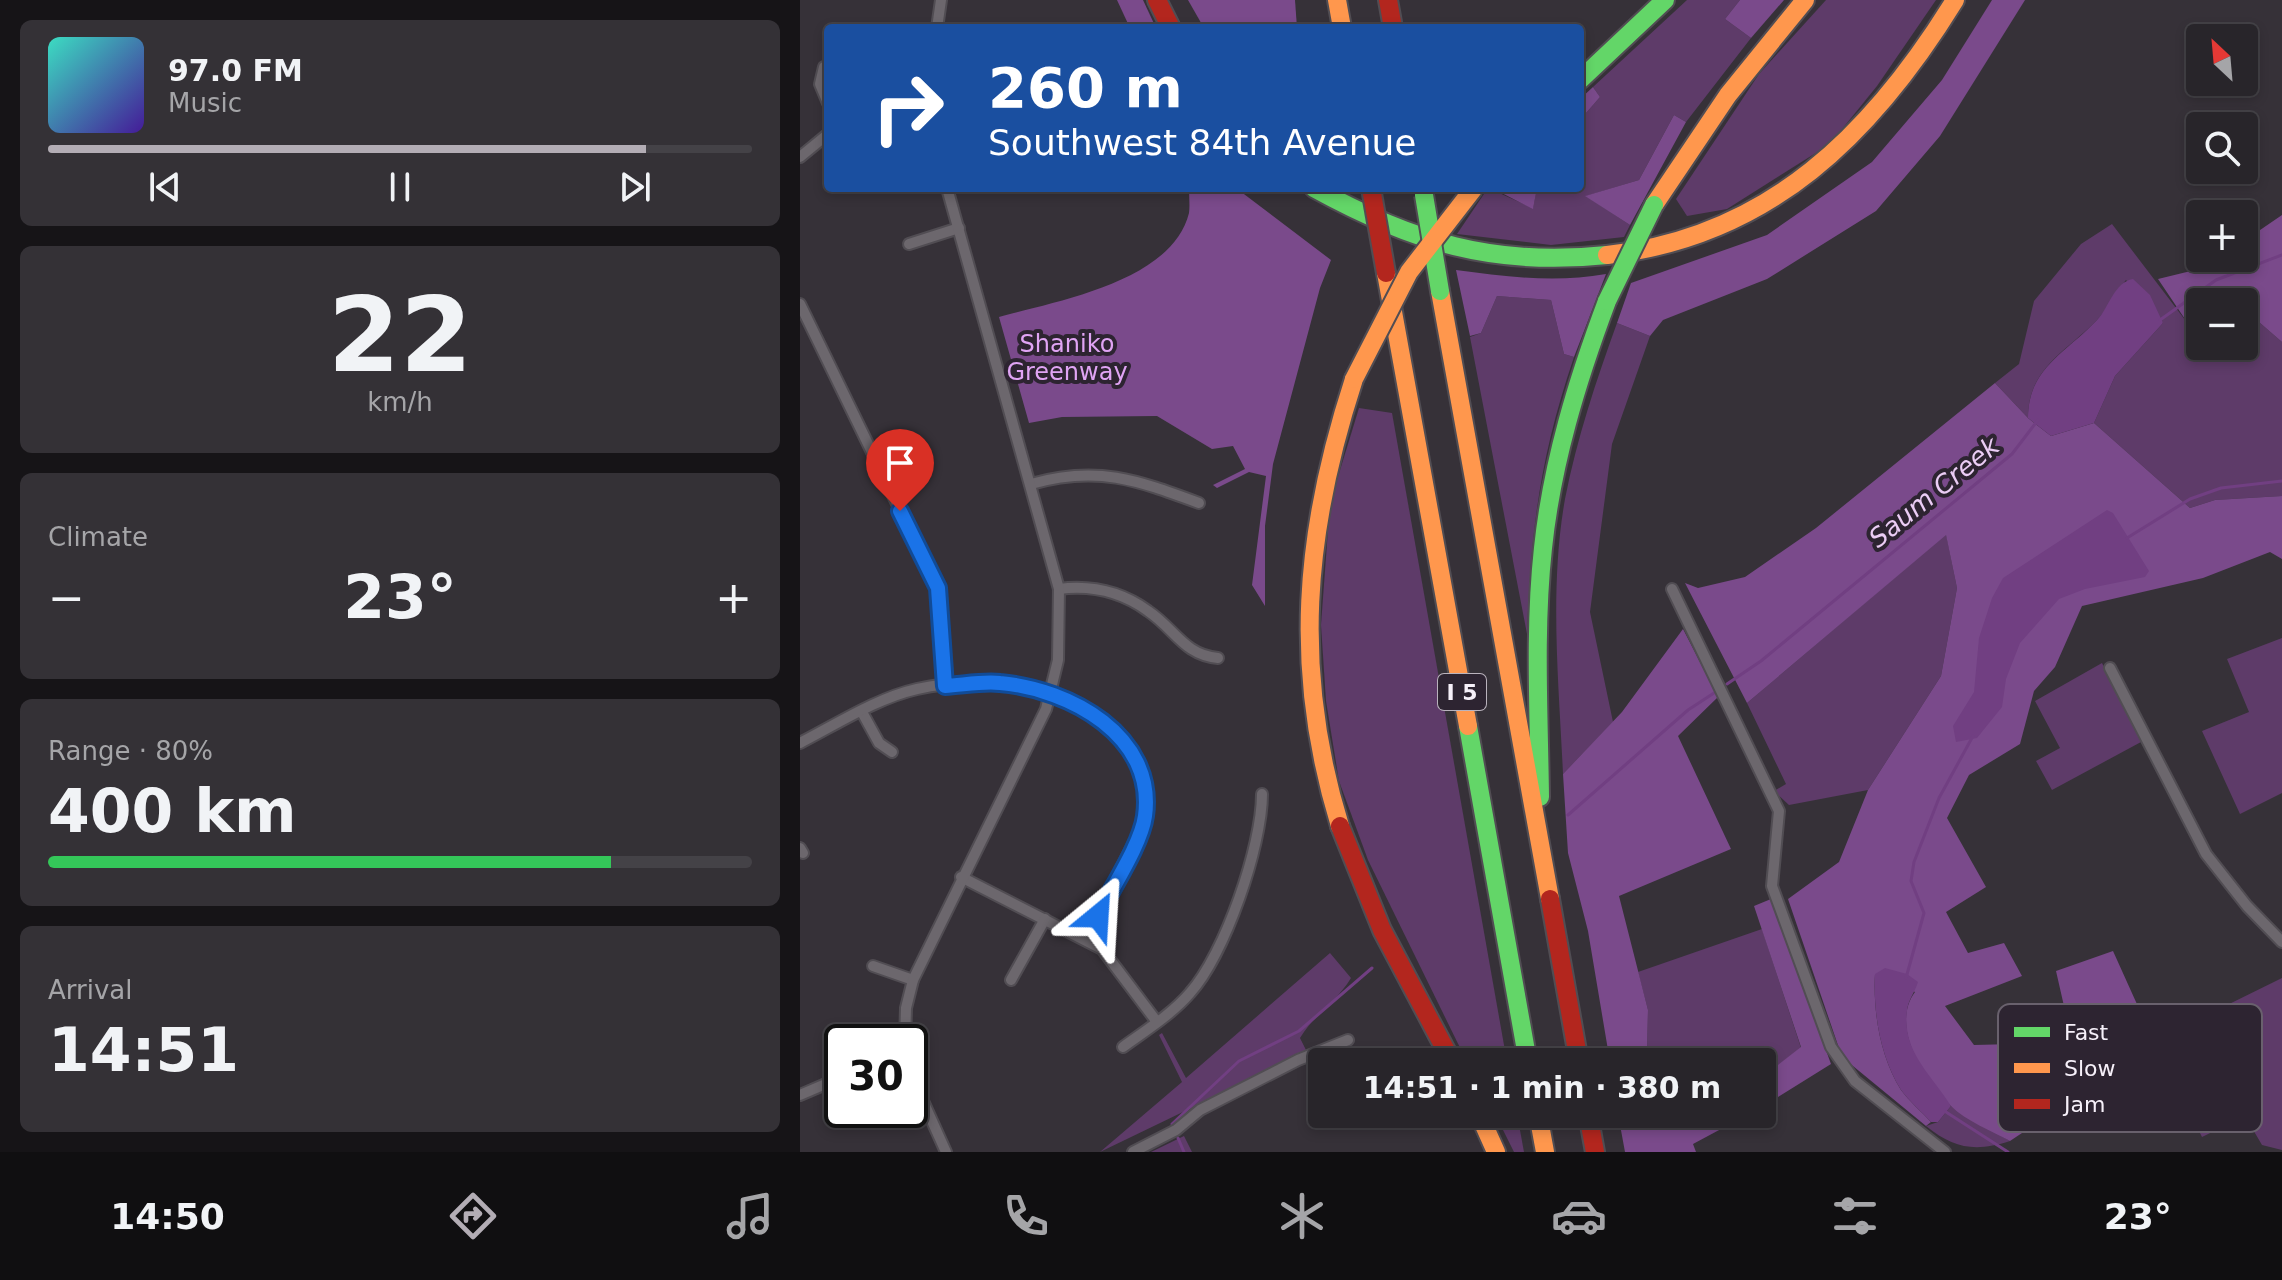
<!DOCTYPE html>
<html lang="en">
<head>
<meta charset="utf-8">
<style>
  :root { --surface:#28252a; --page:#343136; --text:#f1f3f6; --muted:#a5a5a8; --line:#444247; --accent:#b3adb5 }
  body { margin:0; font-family:"DejaVu Sans",sans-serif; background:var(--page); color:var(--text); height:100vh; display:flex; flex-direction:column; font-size:30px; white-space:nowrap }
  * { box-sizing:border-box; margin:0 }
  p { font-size:26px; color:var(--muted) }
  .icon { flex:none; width:44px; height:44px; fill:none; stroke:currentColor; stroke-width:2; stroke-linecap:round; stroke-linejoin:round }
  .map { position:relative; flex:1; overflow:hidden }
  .sheet { display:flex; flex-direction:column; gap:20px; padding:20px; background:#161417; width:800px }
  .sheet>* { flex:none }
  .banner { position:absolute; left:24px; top:24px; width:760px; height:168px; border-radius:8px; box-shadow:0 4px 12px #0003,0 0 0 2px var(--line); background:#1a4fa0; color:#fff; overflow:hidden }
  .needle { width:52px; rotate:334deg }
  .tools { position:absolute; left:1386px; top:24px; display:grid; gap:16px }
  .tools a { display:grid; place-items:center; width:72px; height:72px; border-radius:8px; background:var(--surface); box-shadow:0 4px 12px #0003,0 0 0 2px var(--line); font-size:40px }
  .speed { position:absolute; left:24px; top:1024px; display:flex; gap:16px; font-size:40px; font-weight:700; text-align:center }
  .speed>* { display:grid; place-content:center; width:104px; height:104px; border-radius:50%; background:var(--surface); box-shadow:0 4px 12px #0003,0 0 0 2px var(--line); line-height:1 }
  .speed .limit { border:4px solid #111; border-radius:12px; background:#fff; color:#111 }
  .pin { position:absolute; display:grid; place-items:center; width:68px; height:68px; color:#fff; margin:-82px -34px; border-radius:50% 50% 50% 0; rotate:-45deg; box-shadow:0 0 8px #0007 }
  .pin .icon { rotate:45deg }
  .me { position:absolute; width:88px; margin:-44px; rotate:27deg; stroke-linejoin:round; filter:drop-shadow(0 0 6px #0008) }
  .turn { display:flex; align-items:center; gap:28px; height:168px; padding:0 32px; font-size:36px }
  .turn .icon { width:104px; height:104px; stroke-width:2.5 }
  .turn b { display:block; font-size:56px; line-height:68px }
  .big { font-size:60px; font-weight:600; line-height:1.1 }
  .sheet .widget { flex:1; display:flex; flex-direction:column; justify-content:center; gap:12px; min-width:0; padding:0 28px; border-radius:12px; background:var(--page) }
  .sheet .dial { align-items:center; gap:0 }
  .dial b { font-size:104px; line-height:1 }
  .song { display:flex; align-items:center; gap:24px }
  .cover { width:96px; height:96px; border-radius:12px; background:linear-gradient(135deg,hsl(170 70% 55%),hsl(260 70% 35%)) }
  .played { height:8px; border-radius:4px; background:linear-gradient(90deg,var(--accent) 85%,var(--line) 85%) }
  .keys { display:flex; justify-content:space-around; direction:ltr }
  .heat { display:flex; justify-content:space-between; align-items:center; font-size:44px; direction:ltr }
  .charge { height:12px; border-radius:6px; background:linear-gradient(90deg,#34c759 80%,var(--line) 0) }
  .trip { position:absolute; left:508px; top:1048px; width:468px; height:80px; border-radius:8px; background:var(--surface); box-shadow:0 4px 12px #0003,0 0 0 2px var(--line); font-weight:600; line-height:80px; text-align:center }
  .tab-bar { display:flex; height:128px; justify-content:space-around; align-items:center; background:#100f11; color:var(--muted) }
  .tab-bar .icon { width:56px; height:56px }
  .tab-bar .selected { color:var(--accent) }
  .tab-bar b { font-size:36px; color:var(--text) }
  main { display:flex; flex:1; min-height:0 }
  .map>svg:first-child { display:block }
  .green { fill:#5e3b69 }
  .forest { fill:#7a4a8b }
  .water { fill:#713f82 }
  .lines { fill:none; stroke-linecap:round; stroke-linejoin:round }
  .stream { stroke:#713f82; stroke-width:3 }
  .street-casing { stroke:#514d53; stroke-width:14 }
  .fast-casing { stroke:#514d53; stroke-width:22 }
  .slow-casing { stroke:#514d53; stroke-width:22 }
  .jam-casing { stroke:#514d53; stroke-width:22 }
  .street { stroke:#6c676d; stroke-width:10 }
  .fast { stroke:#63d668; stroke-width:18 }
  .slow { stroke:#ff974d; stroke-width:18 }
  .jam { stroke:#b3261e; stroke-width:18 }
  .fast-bridge-casing { stroke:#514d53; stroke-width:22; stroke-linecap:butt }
  .slow-bridge-casing { stroke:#514d53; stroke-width:22; stroke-linecap:butt }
  .jam-bridge-casing { stroke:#514d53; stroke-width:22; stroke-linecap:butt }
  .fast-bridge { stroke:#63d668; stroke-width:18 }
  .slow-bridge { stroke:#ff974d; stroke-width:18 }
  .jam-bridge { stroke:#b3261e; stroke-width:18 }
  .route-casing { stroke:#114b97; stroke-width:20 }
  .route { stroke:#1a73e8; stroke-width:14 }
  .labels { text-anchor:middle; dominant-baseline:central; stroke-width:8; stroke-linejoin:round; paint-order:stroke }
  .shield { fill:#2d2431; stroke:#bab3bd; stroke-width:2 }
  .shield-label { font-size:22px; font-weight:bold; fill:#f6f0f9 }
  .park-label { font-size:24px; fill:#e0a4f4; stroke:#2d2431 }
  .water-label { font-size:26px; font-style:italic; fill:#ebcdf5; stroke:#2d2431 }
  .key { fill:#2d2431; stroke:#69616d; stroke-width:2 }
  .key-label { font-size:22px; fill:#f6f0f9 }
</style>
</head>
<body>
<main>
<section class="sheet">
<div class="widget">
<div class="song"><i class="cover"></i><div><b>97.0 FM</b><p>Music</p></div></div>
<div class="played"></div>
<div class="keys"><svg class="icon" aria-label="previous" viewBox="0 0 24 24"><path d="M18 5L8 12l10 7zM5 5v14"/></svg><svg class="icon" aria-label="pause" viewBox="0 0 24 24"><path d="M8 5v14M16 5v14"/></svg><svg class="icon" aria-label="next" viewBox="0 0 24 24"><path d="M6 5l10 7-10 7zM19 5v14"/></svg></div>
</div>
<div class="widget dial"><b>22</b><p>km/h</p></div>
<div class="widget"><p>Climate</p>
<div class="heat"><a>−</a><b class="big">23°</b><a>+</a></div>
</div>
<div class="widget"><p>Range · 80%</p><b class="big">400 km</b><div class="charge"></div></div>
<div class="widget"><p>Arrival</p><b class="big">14:51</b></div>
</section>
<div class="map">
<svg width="1482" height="1152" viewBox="0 0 1482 1152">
  <rect width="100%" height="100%" fill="#363138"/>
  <g class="green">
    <path d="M887 0H940L925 19 951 38 886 122 874 115 839 180 786 196 830 225 824 237 751 245 657 234 688 188 733 208 737 188H780V120L800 97 793 87Z"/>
    <path d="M1026 0H1136L1077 86 1030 144 927 209 887 216 876 199 959 74Z"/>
    <path d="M1312 224 1395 333 1400 331V346H1444V309L1482 342V496L1415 500 1390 508 1294 423 1315 376 1363 323 1326 280C1315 292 1308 309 1297 320 1266 352 1228 368 1228 418L1195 383 1219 364 1234 301 1281 244Z"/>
    <path d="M697 296 751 300 764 354 774 357C740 457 731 529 727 634L670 337 681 333Z"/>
    <path d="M817 323 850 336 812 444 790 612 813 722 763 774C759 684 749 589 765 499 777 438 796 381 817 323Z"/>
    <path d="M559 408 592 413 707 1062H667L568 860 539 781 526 701 521 625 530 503Z"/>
    <path d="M1146 534 1157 588 1141 676 1068 790 989 805 974 791 986 784 947 703Z"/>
    <path d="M1482 638V793L1440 814 1402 731 1449 712 1427 659Z"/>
    <path d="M1302 663 1341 742 1252 790 1236 761 1260 748 1235 701Z"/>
    <path d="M962 929 1001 1048 962 1077V1062H852L847 1051 848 1010 838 972Z"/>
    <path d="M530 953 551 978C535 1004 517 1011 500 1038L507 1052 300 1152 382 1082 359 1035 362 1033 386 1078Z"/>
    <path d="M1482 978V1150L1462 1145 1445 1116 1402 1137 1354 1041Z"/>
    <path d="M1151 1106 1210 1141C1176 1152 1154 1149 1126 1126L1138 1122Z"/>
    <path d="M695 1114H717L724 1152H714Z"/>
    <path d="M384 1136 392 1152H351Z"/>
  </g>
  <g class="forest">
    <path d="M317 0H343L356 28H330Z"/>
    <path d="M388 0H495L497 28H404Z"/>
    <path d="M940 0H984L951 38 925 19Z"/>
    <path d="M1192 0H1225L1140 136 1076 211 967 279 863 320 850 336 817 323 831 283 967 235 1072 162 1142 80Z"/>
    <path d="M793 87 800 97 780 120V99Z"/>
    <path d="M874 115 886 122 830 225 785 196 839 180Z"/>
    <path d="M389 188H436L531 260 520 288 473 464 465 526V606L452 585 466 476 449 472 417 488 413 485 445 469 433 446 412 449 357 416 262 417 229 423 199 317C256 301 372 282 389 213 390 206 389 196 389 188Z"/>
    <path d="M692 188H737L733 209Z"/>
    <path d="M1482 215V342L1444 309V302H1400V331L1395 334 1358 279 1399 269 1404 258H1444V241Z"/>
    <path d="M656 270C707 277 756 283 806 274L774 357 764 354 751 300 697 296 681 333 670 336Z"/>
    <path d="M1195 383 1228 418 1251 436 1294 423 1390 508 1415 500 1482 496V559L1470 552 1403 578 1282 606 1255 667 1234 691 1220 744 1169 775 1147 818 1186 887 1146 912 1168 953 1204 943 1222 976 1145 1006 1174 1045 1258 1043 1269 1028 1256 971 1313 951 1350 1033 1332 1048 1343 1086 1298 1110 1282 1093 1210 1141C1192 1131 1166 1121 1151 1106 1125 1081 1089 1027 1115 992L1075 974C1073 1012 1080 1057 1101 1090 1109 1101 1122 1112 1131 1122L1126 1126 1042 1057 988 899 1039 862 1068 790 1141 676 1157 588 1146 535 947 703 885 583 898 588 945 577 1016 528Z"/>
    <path d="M883 629 918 697 878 736 931 849 819 896 848 1010 847 1051 852 1062H810L788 931 768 853 763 774 822 712Z"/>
    <path d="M971 899 1031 1064 962 1107V1077L1001 1047 954 906Z"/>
    <path d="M818 1114H877L880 1118 888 1114H949L893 1144 896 1152H825Z"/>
  </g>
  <g class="water">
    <path d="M1333 279 1350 295 1363 323 1315 376 1294 423 1251 436 1228 418C1228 368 1266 353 1297 320 1309 308 1314 282 1333 279Z"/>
    <path d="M1307 510 1313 513 1349 571 1345 577 1285 589 1259 599 1220 643 1206 679 1202 707 1177 738 1156 742 1153 726 1174 692 1179 638 1192 598 1203 578Z"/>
    <path d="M1085 968 1107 974 1118 982C1115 992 1108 1000 1107 1011 1102 1052 1132 1075 1151 1106L1138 1122H1131C1122 1112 1109 1101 1101 1090 1080 1057 1073 1012 1075 974Z"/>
  </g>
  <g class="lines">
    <g class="stream">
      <path d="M1360 320 1416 280 1482 255"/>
      <path d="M1327 538 1390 499 1421 488 1482 481"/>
      <path d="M927 684 961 661 1212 454 1238 420"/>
      <path d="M768 815 888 710 914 693"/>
      <path d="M1106 978 1124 913 1111 881 1114 862 1139 798 1173 736"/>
      <path d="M1146 1112 1208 1152"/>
      <path d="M372 1124 439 1061 499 1031 572 968"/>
      <path d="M378 1138 384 1152"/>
    </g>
    <defs>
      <g id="street">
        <path d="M137 28 141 0"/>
        <path d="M24 67 20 84 28 103"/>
        <path d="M0 157 28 134"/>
        <path d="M109 244 159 228"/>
        <path d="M0 304 138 588 145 686"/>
        <path d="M231 484C297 465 337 480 399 503"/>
        <path d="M259 589C291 585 322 592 348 611 375 629 384 655 418 658"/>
        <path d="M872 589 979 811 972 886 1031 1047 1055 1081 1145 1152"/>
        <path d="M1310 668 1406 854 1447 906 1482 942"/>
        <path d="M62 712 79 743 92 752"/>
        <path d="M0 743C37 724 77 698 117 689 210 668 356 701 345 821L286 938"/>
        <path d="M0 848 3 853"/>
        <path d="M161 877 302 949 357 1022"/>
        <path d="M73 966 113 980"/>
        <path d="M211 980 245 919"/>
        <path d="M105 1042 106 1008 113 980 246 709 258 660 259 589 147 188"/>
        <path d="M323 1047C345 1031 372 1014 390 993 425 954 462 846 462 794"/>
        <path d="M110 1072 146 1152"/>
        <path d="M0 1095 42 1077"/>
        <path d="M333 1152 376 1130 400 1110 498 1060 548 1040"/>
      </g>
      <g id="fast">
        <path d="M780 80 865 0"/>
        <path d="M514 188C612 242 694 267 807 255"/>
        <path d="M668 726 728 1062"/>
        <path d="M740 797C739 714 734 630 743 548 752 463 777 381 807 301"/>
      </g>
      <g id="slow">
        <path d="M537 0 542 28"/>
        <path d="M854 205 928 95 1005 0"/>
        <path d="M807 255C970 237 1073 133 1155 0"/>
        <path d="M586 273 668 726"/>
        <path d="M640 291 750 899"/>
        <path d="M540 826C492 670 504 532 554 379"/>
        <path d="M679 1114 696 1152"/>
        <path d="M738 1114 745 1152"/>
      </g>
      <g id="jam">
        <path d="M357 0 371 28"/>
        <path d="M588 0 593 28"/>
        <path d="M540 826 582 930 652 1062"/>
        <path d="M750 899 779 1062"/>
        <path d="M788 1114 795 1152"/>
      </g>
    </defs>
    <use href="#street" class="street-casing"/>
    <use href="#fast" class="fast-casing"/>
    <use href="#slow" class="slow-casing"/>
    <use href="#jam" class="jam-casing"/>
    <use href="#street" class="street"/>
    <use href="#fast" class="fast"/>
    <use href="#slow" class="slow"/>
    <use href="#jam" class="jam"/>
    <defs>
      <g id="fast-bridge">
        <path d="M624 195 640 291"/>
        <path d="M807 301 854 205"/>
      </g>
      <path id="slow-bridge" d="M554 379 609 272 674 188"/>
      <path id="jam-bridge" d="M571 188 586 273"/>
    </defs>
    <use href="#fast-bridge" class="fast-bridge-casing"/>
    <use href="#slow-bridge" class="slow-bridge-casing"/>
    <use href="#jam-bridge" class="jam-bridge-casing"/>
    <use href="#fast-bridge" class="fast-bridge"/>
    <use href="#slow-bridge" class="slow-bridge"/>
    <use href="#jam-bridge" class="jam-bridge"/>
  </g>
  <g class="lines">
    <defs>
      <path id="route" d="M100 511 138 588 145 686C163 685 183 681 200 683 270 689 356 736 345 816 341 845 311 889 298 916"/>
    </defs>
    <use href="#route" class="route-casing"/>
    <use href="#route" class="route"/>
  </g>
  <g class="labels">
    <rect class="shield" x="638" y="674" width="48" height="36" rx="6"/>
    <g class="shield-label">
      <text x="662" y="692">I 5</text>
    </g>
    <g class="park-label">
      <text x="267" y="344">Shaniko<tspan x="267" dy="28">Greenway</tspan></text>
    </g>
    <g class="water-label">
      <text transform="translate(1134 492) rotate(-39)">Saum Creek</text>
    </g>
  </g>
  <rect x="1198" y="1004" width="264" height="128" rx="12" class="key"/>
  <rect x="1214" y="1027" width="36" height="10" fill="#63d668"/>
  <rect x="1214" y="1063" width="36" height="10" fill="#ff974d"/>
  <rect x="1214" y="1099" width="36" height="10" fill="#b3261e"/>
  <g class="key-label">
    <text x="1264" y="1040">Fast</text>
    <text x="1264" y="1076">Slow</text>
    <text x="1264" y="1112">Jam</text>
  </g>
</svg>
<div class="tools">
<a><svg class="needle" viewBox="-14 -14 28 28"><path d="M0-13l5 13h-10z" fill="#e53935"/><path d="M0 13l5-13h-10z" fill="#a5a5a8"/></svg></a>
<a><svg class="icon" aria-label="search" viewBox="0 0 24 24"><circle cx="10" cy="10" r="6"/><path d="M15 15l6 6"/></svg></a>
<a>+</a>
<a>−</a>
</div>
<div class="speed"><div class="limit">30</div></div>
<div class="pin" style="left:100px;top:511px;background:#d93025"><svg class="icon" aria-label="arrive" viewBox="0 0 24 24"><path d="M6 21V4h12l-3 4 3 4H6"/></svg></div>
<svg class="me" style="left:298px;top:916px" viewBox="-20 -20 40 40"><path d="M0-17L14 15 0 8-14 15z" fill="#1a73e8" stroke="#fff" stroke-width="4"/></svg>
<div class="trip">14:51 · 1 min · 380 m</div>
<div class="banner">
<div class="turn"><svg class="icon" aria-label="right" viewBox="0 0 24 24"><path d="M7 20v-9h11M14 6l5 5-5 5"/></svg><div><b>260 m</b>Southwest 84th Avenue</div></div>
</div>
</div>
</main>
<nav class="tab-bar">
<b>14:50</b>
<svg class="icon selected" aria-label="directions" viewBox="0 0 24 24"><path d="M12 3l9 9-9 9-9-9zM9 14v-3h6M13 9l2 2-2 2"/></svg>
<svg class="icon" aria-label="music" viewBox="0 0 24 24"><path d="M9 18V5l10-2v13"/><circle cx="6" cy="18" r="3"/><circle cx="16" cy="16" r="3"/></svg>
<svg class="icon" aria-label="phone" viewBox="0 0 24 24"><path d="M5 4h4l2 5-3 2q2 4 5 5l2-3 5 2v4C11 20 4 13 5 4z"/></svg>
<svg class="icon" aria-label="climate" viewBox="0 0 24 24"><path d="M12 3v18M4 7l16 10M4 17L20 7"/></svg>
<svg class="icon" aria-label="car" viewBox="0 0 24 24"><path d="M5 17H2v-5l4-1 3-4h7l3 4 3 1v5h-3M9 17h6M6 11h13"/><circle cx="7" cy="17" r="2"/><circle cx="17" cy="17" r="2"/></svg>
<svg class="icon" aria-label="filters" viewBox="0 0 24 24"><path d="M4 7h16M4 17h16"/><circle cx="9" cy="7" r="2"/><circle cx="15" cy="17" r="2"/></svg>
<b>23°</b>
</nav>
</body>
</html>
